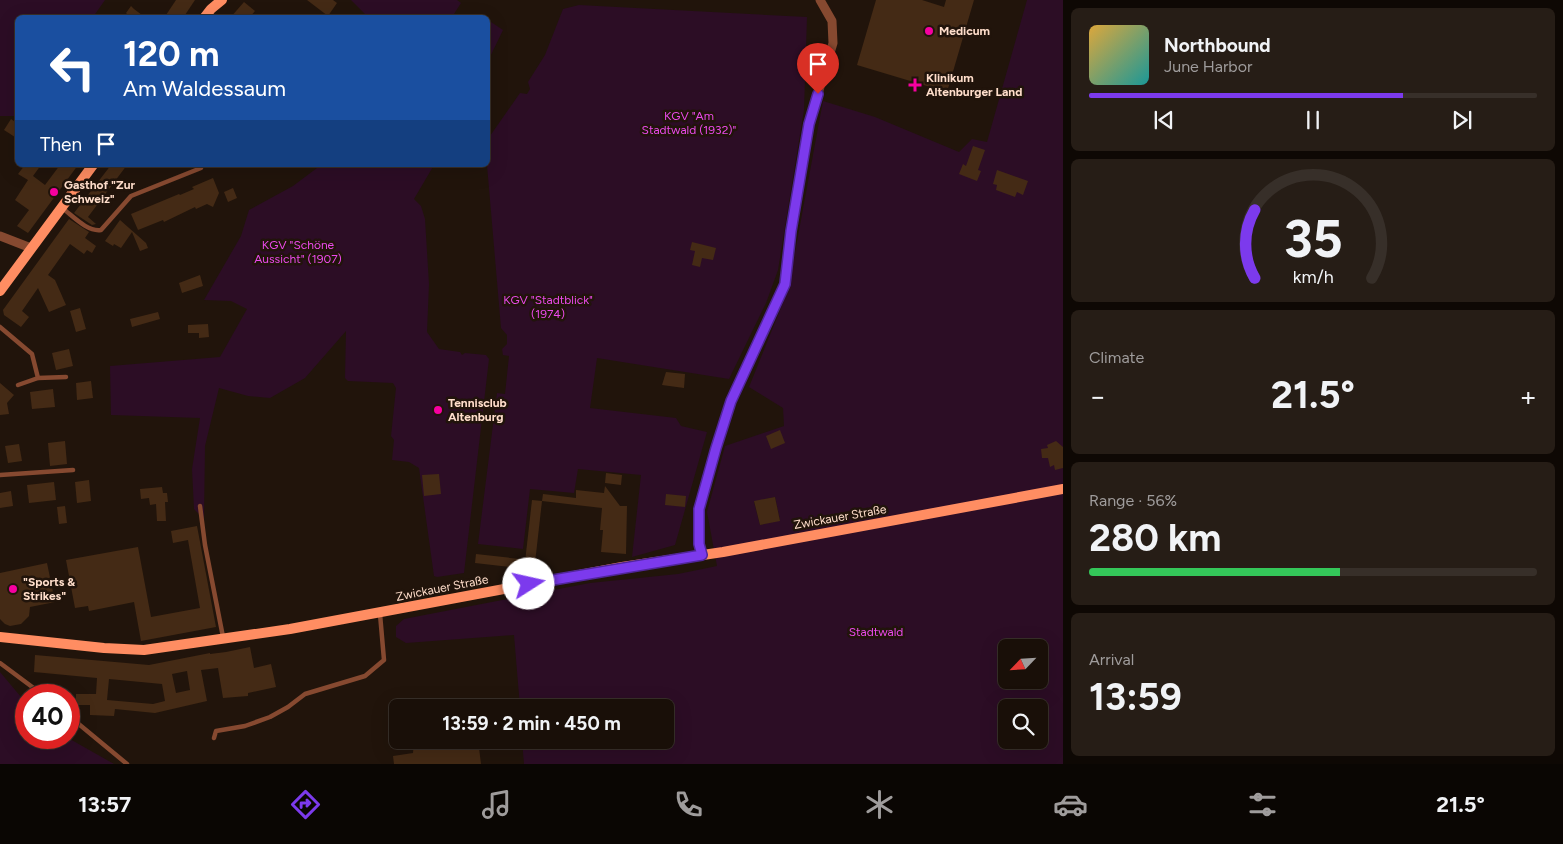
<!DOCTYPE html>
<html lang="en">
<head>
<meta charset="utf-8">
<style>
  :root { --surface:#190f08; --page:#261d16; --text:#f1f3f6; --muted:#9f9c9c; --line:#372f29; --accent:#7c3aed }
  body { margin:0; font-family:Figtree,sans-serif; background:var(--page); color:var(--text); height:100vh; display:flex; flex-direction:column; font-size:19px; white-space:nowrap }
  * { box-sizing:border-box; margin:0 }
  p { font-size:16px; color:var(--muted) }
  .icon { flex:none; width:28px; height:28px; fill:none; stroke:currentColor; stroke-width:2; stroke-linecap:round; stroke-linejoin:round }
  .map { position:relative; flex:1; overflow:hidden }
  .side { display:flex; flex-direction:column; gap:8px; padding:8px; background:#0e0804; width:500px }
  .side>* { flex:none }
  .banner { position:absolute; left:15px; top:15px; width:475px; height:152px; border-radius:8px; box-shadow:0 5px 20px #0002,0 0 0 1px var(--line); background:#1a4fa0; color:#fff; overflow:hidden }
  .needle { width:32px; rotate:245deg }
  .fabs { position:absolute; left:998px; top:639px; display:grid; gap:10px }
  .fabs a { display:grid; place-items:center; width:50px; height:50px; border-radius:8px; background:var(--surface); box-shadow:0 5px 20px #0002,0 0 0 1px var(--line); font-size:25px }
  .speed { position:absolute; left:15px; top:684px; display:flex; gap:10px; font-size:25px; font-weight:700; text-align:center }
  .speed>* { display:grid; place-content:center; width:65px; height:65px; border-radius:50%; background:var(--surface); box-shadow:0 5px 20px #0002,0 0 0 1px var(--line); line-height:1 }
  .speed .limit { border:8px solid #d22; background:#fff; color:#111 }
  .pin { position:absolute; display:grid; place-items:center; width:42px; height:42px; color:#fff; margin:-51px -21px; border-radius:50% 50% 50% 0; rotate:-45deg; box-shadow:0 0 5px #0007 }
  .pin .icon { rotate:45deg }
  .me { position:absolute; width:55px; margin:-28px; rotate:80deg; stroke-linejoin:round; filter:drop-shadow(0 0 4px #0008) }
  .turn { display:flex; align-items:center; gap:18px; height:105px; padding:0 25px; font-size:22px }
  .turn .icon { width:65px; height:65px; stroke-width:2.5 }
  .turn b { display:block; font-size:35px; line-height:42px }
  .then { display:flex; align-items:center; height:48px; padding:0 25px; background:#0003; gap:10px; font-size:19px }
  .big { font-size:38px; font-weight:700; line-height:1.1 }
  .side .widget { flex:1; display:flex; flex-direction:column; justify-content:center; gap:8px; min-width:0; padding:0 18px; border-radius:8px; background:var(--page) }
  .side .dial { align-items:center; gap:0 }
  .dial svg { height:130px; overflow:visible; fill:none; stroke:var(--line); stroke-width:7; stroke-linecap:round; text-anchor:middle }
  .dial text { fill:var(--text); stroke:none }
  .song { display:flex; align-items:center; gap:15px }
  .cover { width:60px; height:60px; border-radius:8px; background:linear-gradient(135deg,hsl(40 70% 55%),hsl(180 70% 35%)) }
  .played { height:5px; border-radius:2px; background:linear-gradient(90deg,var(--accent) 70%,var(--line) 70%) }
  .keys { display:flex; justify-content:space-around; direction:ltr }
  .heat { display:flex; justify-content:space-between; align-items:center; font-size:28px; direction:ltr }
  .charge { height:8px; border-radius:4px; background:linear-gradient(90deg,#34c759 56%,var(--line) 0) }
  .trip { position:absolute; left:389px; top:699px; width:285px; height:50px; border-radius:8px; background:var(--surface); box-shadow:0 5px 20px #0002,0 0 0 1px var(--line); font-weight:700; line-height:50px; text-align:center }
  .tab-bar { display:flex; height:80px; justify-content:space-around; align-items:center; background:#0a0603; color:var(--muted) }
  .tab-bar .icon { width:35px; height:35px }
  .tab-bar .on { color:var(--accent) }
  .tab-bar b { font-size:22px; color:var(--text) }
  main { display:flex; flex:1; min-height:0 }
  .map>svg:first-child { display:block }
  .green { fill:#2c0d25; fill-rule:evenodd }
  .building { fill:#442a15; fill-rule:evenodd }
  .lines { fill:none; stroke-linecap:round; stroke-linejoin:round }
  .lane { stroke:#864930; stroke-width:4.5 }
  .street { stroke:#864930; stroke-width:9 }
  .secondary { stroke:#ff8d62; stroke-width:10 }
  .route-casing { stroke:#51269a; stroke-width:12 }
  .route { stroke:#7c3aed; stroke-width:9 }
  .poi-dot { fill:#f600a0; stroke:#21140b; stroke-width:2 }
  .labels { text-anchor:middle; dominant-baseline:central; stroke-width:5; stroke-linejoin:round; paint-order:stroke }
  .poi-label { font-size:12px; font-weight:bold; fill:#ffdecb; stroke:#21140b; text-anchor:start }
  .park-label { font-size:12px; fill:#ec4aec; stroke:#21140b }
  .street-label { font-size:12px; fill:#ffdecb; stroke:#21140b }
</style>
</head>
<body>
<main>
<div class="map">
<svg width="1063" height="764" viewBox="0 0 1063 764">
  <rect width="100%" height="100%" fill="#21140b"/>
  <g class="green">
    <path d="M0 0H105L93 17 18 18 17 116H0Z"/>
    <path d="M351 0H457L461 3 452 17 369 18Z"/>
    <path d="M1027 0H1063V764H524L522 740H665V708L520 707 514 635 406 643 396 637V626L404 619 590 583 678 574 717 566 707 512 725 446 784 426 783 408 749 387 788 290 823 101 875 117 959 152 972 139 987 142ZM775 497 780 520 760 525 754 502ZM1006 648H1039V680H1006ZM1006 708H1039V740H1006Z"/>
    <path d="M579 5 807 17 804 110 778 270 766 303 729 379 597 358 590 408 676 418 681 426 707 432 675 545 632 557 641 475 578 469 574 493 530 489 523 549 478 544 497 393 505 394 509 356 503 355 502 349 507 344V335L501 328 487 165 490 136 520 93 527 94 530 89 528 82 545 55 563 9Z"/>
    <path d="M488 20 503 30 488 61Z"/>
    <path d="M321 165H434L414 199 421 206 425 219 429 284 427 332 439 349 460 352 462 355 465 353 486 355 489 359 464 573 437 577 434 576 419 468 409 462 392 460 394 440 391 436 396 388 393 383 348 381 345 378 346 331 305 378 270 398 248 396 219 388 205 446 204 519 194 509 192 469 200 418 111 415 110 366 220 357 247 309 231 301 204 300 241 236 249 210 293 186Z"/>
    <path d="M0 672 26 703V738H68L114 764H0Z"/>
  </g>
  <g class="building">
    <path d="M176 0H195L183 18H164Z"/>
    <path d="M307 0H333L337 3 328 16Z"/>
    <path d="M876 0H922L944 7 946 0H974L947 92 857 65Z"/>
    <path d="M244 2 255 11 249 18H230Z"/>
    <path d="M131 6 134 9 146 18H131L126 13Z"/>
    <path d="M11 119 18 124V139L4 130Z"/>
    <path d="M973 146 985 150 978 170 981 171 977 181 959 174 963 164 966 166Z"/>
    <path d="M25 165H41L33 176 45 185 60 165H78L28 233 17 226 29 210 15 200 28 180 18 174Z"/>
    <path d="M111 165H127L88 217 96 224 92 225 74 213Z"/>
    <path d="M997 170 1028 181 1023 195 1017 192 1015 197 996 190 997 185 993 184Z"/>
    <path d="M213 178 219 193 213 207 207 204 196 209 195 207 164 222 163 220 138 230 131 214 179 194 180 195 194 189 192 187Z"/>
    <path d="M233 188 237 198 228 202 224 192Z"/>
    <path d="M69 219 89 232 85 238 96 246 92 253 87 250 84 254 70 244 48 275 55 280 66 305 49 312 38 288 22 311 29 317 21 327 4 315 3 310Z"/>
    <path d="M120 220 146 243 148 248 140 251 132 232 121 248 114 244 113 246 105 241Z"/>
    <path d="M692 242 716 248 713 260 702 258 700 267 692 265 695 251 690 250Z"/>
    <path d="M200 275 203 286 182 293 179 283Z"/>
    <path d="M80 308 86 329 76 332 70 311Z"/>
    <path d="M158 312 160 319 132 327 130 319Z"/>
    <path d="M208 324 209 337 199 338V333H188V325Z"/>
    <path d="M69 349 73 366 56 370 52 353Z"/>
    <path d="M666 372 685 374 684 388 662 385Z"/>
    <path d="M91 381 93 398 77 400 76 383Z"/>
    <path d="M0 383 14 395 7 403 9 414 0 415Z"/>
    <path d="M53 389 55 407 32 409 30 392Z"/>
    <path d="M780 430 785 443 771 449 766 436Z"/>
    <path d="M65 441 67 464 50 466 48 443Z"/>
    <path d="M1056 441 1063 447V468L1055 470 1054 465 1050 467 1048 458H1042L1041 449 1048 448 1047 445Z"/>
    <path d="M19 444 22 461 8 463 5 446Z"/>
    <path d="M606 473 622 475 621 485 605 483Z"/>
    <path d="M439 474 441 494 424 496 422 475Z"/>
    <path d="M89 480 91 501 77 503 75 482Z"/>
    <path d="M54 482 56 500 29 503 27 485Z"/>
    <path d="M605 486 620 506H627L626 554 601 552 603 530H600L602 508 542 501 543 494 576 498V490L604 493Z"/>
    <path d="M162 487 163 493H167L168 502H165L166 521H157L156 504 150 505 149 498 141 499 140 489Z"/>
    <path d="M11 491 13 506 0 508V493Z"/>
    <path d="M666 494 686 496 685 507 665 505Z"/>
    <path d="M775 497 780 521 760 525 754 501Z"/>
    <path d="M532 500 542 501 535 563 525 562Z"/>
    <path d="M65 506 67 523 59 524 57 507Z"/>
    <path d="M197 526 216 627 141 641 134 602 89 611 88 606 75 608 66 560 138 547 151 617 200 608 188 540 173 543 171 531Z"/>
    <path d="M476 554 520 559 519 568 475 563Z"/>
    <path d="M47 563 55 602 30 607 29 616 21 624 10 626 5 624 0 619V573Z"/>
    <path d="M250 647 254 668 271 664 276 687 248 693V696L223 698 218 668 201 670 207 701 155 713 115 709 114 716 90 715V705H76V694H96L97 678 34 672 35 655 149 665 210 653V654L226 652ZM187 671 190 690 176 693 172 674ZM109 679 162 684 165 701 153 704 107 700Z"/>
    <path d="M414 740H478L481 764H394L393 756 413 753Z"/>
  </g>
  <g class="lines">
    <g class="lane">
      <path d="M62 208C73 216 87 232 101 230L131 196 201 168"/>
      <path d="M0 327 32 354 38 378 66 377"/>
      <path d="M18 385 38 378"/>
      <path d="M0 475 73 470"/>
      <path d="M200 506 205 545 223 637"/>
      <path d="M0 663 43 695"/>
      <path d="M69 716 127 764"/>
      <path d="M214 738 216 731 245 726 270 717 288 707 305 694 365 676 384 660 380 614"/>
    </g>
    <g class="street">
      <path d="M0 236 31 248"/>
      <path d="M702 555 699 544V509L716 448 731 401 785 284 791 231 809 124 833 43 832 21 820 0"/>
    </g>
    <g class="secondary">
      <path d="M204 18 211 9 222 0"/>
      <path d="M0 291 93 165"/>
      <path d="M0 637 104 648 144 650 290 629 622 567 723 552 1063 489"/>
    </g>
  </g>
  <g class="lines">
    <defs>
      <path id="route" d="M529 584 702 555 699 544V509L716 448 731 401 785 284 791 231 809 124 818 94"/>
    </defs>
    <use href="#route" class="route-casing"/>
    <use href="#route" class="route"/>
  </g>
  <g class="poi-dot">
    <circle cx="929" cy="31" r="5"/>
    <path d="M912.5 77.5h5v5h5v5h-5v5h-5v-5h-5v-5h5z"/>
    <circle cx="54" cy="192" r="5"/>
    <circle cx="438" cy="410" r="5"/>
    <circle cx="13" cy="589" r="5"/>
  </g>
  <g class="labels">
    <g class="poi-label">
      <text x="939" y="31">Medicum</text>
      <text x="926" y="78">Klinikum<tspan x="926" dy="14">Altenburger Land</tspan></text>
      <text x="64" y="185">Gasthof "Zur<tspan x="64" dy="14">Schweiz"</tspan></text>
      <text x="448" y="403">Tennisclub<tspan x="448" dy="14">Altenburg</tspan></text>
      <text x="23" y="582">"Sports &amp;<tspan x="23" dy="14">Strikes"</tspan></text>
    </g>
    <g class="park-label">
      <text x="689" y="116">KGV "Am<tspan x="689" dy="14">Stadtwald (1932)"</tspan></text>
      <text x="298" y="245">KGV "Schöne<tspan x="298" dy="14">Aussicht" (1907)</tspan></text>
      <text x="548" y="300">KGV "Stadtblick"<tspan x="548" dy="14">(1974)</tspan></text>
      <text x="876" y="632">Stadtwald</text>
    </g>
    <g class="street-label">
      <text transform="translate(840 517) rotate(-10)">Zwickauer Straße</text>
      <text transform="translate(442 588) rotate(-11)">Zwickauer Straße</text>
    </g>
  </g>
</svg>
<div class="fabs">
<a><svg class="needle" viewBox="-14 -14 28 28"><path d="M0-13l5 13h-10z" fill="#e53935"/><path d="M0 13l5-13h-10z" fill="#9f9c9c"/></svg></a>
<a><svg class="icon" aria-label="search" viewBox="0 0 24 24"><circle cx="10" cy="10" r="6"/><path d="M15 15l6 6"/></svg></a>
</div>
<div class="speed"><div class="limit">40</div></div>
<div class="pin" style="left:818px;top:94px;background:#d93025"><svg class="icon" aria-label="arrive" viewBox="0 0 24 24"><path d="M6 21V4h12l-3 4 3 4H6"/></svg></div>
<svg class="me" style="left:529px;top:584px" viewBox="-20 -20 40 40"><circle r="19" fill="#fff"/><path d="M0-13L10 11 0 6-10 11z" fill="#7c3aed"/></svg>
<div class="trip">13:59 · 2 min · 450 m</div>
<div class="banner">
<div class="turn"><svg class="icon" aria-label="left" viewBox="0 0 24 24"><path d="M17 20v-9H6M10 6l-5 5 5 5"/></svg><div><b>120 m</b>Am Waldessaum</div></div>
<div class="then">Then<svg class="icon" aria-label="arrive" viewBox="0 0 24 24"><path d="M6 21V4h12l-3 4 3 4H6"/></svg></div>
</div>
</div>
<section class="side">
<div class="widget">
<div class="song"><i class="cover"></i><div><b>Northbound</b><p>June Harbor</p></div></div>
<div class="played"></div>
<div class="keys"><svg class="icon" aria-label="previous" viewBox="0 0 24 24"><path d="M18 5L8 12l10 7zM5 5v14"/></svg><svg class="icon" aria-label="pause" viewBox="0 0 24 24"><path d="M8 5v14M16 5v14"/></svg><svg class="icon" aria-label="next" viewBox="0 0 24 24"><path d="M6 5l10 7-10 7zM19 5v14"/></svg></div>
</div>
<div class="widget dial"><svg viewBox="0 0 100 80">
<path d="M14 69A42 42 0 1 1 86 69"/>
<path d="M14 69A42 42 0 0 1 14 27" stroke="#7c3aed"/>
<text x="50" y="56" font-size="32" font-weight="700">35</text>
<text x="50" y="72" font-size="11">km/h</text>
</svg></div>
<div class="widget"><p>Climate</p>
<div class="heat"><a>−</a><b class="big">21.5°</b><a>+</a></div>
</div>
<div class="widget"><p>Range · 56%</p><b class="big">280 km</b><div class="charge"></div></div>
<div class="widget"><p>Arrival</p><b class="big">13:59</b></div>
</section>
</main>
<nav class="tab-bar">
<b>13:57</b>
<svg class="icon on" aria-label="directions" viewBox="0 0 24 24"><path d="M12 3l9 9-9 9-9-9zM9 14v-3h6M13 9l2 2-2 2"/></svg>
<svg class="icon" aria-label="music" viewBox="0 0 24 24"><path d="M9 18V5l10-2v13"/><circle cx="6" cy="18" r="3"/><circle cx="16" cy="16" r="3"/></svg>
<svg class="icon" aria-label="phone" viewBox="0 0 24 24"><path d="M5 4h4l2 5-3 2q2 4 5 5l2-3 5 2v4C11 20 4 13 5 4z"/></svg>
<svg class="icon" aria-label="climate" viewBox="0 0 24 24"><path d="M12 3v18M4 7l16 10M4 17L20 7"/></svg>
<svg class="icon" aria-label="car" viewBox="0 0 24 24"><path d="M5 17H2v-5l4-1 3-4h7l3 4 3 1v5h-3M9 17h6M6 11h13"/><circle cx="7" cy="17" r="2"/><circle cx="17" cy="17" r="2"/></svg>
<svg class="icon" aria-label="filters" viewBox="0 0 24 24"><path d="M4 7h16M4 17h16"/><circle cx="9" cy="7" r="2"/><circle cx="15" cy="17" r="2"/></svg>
<b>21.5°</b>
</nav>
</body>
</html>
